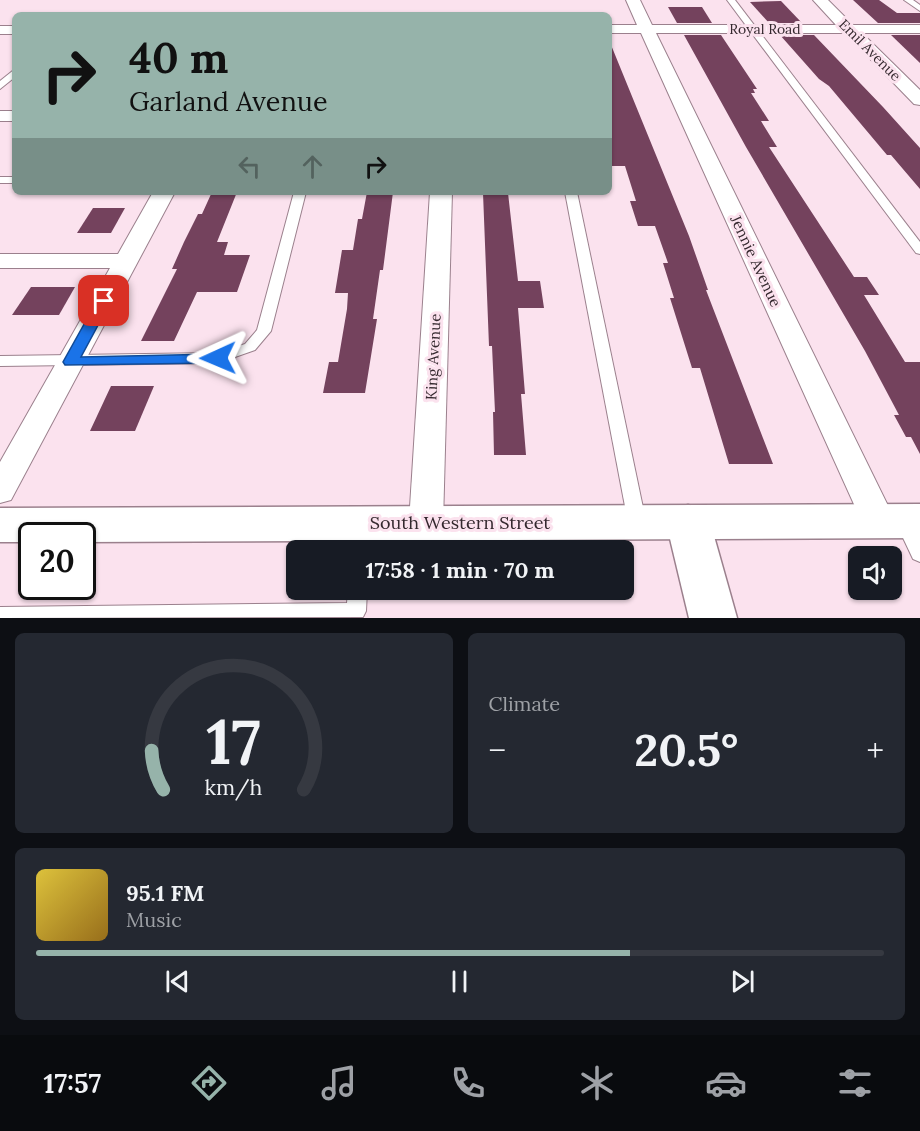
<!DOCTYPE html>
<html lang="en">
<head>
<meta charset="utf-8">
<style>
  :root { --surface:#171b24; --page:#242831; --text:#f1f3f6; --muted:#9ea1a6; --line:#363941; --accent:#96b3aa }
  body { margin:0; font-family:Lora,serif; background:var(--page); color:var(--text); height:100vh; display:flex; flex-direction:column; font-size:22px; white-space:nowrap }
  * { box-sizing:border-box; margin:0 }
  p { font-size:20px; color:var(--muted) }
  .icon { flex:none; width:33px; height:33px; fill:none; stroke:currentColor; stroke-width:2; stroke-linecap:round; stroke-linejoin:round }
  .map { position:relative; height:618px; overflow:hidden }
  .sheet { display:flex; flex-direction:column; gap:15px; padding:15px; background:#0d0f14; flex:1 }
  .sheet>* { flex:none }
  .top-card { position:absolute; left:12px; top:12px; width:600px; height:183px; border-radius:9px; box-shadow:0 2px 4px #0004; background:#96b3aa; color:#111; overflow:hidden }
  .tools { position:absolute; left:848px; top:546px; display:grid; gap:12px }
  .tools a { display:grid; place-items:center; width:54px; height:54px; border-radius:9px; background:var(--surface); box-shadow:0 2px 4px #0004; font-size:30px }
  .speed { position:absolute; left:18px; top:522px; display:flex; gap:12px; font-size:30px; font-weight:700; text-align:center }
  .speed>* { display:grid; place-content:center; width:78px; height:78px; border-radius:50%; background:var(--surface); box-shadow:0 2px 4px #0004; line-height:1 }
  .speed .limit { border:3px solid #111; border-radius:9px; background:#fff; color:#111 }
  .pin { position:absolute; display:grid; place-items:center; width:51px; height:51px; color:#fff; margin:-26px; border-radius:12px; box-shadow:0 3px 9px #0006 }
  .me { position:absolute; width:66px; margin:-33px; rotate:269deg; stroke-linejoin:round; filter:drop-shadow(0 0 4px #0008) }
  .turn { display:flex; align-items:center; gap:21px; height:126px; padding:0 18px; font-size:27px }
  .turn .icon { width:78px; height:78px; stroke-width:2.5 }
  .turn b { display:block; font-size:42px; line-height:51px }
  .lanes { display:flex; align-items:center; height:57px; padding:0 18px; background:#0003; justify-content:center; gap:30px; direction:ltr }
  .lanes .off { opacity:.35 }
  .big { font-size:45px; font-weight:800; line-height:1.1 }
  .sheet .card { flex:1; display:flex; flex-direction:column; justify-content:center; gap:9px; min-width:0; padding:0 21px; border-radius:9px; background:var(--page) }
  .sheet .dial { align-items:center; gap:0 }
  .dial svg { height:156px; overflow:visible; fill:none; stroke:var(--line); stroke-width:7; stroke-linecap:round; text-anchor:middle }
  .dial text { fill:var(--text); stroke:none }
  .song { display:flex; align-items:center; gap:18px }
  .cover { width:72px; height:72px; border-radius:9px; background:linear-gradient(135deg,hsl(50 70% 55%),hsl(40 70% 35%)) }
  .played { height:6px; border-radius:3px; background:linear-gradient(90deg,var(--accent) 70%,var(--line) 70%) }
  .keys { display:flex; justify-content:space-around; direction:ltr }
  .heat { display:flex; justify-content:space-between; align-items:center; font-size:33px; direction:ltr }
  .sheet .tiles { flex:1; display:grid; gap:15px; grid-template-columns:1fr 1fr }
  .card:last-child { grid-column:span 2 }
  .trip { position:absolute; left:286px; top:540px; width:348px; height:60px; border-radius:9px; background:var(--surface); box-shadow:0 2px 4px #0004; font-weight:800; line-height:60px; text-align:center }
  .tabs { display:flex; height:96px; justify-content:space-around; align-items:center; background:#090b0e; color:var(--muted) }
  .tabs .icon { width:42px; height:42px }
  .tabs .on { color:var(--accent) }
  .tabs b { font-size:27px; color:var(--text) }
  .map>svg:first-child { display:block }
  .building { fill:#74425d }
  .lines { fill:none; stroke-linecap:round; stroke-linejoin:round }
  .service-casing { stroke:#9b808d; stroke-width:2 }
  .minor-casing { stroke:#9b808d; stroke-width:2 }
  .tertiary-casing { stroke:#9b808d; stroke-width:3 }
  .secondary-casing { stroke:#9b808d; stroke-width:3 }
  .service { fill:#fff; fill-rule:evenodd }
  .minor { fill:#fff; fill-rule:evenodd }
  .tertiary { fill:#fff; fill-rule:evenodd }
  .secondary { fill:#fff; fill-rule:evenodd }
  .route { fill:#1a73e8; stroke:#114b97; stroke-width:1.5 }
  .labels { text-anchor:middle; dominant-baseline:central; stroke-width:6; stroke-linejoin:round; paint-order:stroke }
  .far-street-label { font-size:14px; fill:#34282e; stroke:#fbe2ee }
  .street-label { font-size:15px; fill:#34282e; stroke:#fbe2ee }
  .near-street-label { font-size:18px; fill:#34282e; stroke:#fbe2ee }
</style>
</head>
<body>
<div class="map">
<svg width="920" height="618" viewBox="0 0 920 618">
  <rect width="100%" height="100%" fill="#fbe2ee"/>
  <g class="building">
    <path d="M853 0H879L897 13H920V23H878Z"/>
    <path d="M781 1 802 23H769L750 2Z"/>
    <path d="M668 7H702L712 23H677Z"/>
    <path d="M684 35H721L757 89H753L755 93H751L769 121H761L777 147H769L854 277H867L879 295H864L905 362H920V454L911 437H906L894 415H899L865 351 746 147Z"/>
    <path d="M780 35H814L883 107 920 148V189L891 155H887L829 86 819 79Z"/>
    <path d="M891 35H920V63Z"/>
    <path d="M609 40 689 236 708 290H706L773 464H729L700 368H692L670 298H674L663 263H668L655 226H638L630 201H636L625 166H612L609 157Z"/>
    <path d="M212 192H237L217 242H228L224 255H250L237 292H197L174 341H141L177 269H172L184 242 198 214H202Z"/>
    <path d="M367 192H393L383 270H380L373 319H377L365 393H323L329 362H338L347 309 348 293H335L342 250H353L358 219H362Z"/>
    <path d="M483 193H508L518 281H540L544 308H518L525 394H521L526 455H494L493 412H495L492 346H489Z"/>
    <path d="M93 208H125L111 233H77Z"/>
    <path d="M31 287H75L59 315H12Z"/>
    <path d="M111 386H154L135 431H90Z"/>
  </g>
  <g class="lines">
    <defs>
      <g id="service">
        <path d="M727 0H735L920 242V254L916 253Z"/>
        <path d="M904 0H913L920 5V11Z"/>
        <path d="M15 69V77L0 89V81Z"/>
        <rect x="0" y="177" width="15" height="6"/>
        <path d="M294 192H306L271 331 255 350 218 363 0 366V356L217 353 245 344 257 330Z"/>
        <path d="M565 192H577L646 522 643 527 637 529 631 527 628 522Z"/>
        <path d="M366 516 372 518 375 523 372 550H354L357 523 360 518Z"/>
        <path d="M905 516 911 518 920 535V562L913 559 896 523 899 518Z"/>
        <path d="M348 590H367L366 611 363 617 0 618V607L347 603Z"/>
      </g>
      <g id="minor">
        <path d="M626 0H640L652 25H836L813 0H828L853 25H920V33H862L920 90V105L914 104 845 33H656L896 522 891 531 879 535 867 531 862 522 641 33H609V25H637Z"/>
        <rect x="0" y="26" width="15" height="8"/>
        <rect x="0" y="111" width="15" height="10"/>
        <path d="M153 192H175L11 500 0 503V462L110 268H0V254H118Z"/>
        <path d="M430 192H452L443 523 438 532 426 536 414 532 409 523Z"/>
      </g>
      <path id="tertiary" d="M688 505 703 510 710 522 737 618H689L666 522 673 510Z"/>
      <path id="secondary" d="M920 504V538L82 542V536H32V542H0V508Z"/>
    </defs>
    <use href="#service" class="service-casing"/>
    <use href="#minor" class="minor-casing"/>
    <use href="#tertiary" class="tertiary-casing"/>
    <use href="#secondary" class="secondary-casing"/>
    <use href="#service" class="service"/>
    <use href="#minor" class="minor"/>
    <use href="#tertiary" class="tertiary"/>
    <use href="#secondary" class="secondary"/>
  </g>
  <path class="route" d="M104 297 111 301 81 357 218 354 225 358 218 363 65 365 63 362 97 301Z"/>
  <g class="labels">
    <g class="far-street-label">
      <text x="765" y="29">Royal Road</text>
      <text transform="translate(870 50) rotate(45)">Emil Avenue</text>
    </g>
    <g class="street-label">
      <text transform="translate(756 261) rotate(65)">Jennie Avenue</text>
      <text transform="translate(433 357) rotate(-87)">King Avenue</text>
    </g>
    <g class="near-street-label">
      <text x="460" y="522">South Western Street</text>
    </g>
  </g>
</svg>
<div class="tools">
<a><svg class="icon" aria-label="sound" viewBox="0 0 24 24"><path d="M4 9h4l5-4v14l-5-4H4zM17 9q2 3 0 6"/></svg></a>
</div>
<div class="speed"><div class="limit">20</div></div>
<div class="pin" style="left:104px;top:301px;background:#d93025"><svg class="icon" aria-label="arrive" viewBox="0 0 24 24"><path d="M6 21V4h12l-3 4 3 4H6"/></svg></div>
<svg class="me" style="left:218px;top:358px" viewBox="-20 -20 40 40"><path d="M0-17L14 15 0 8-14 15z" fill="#1a73e8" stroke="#fff" stroke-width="4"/></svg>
<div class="trip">17:58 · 1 min · 70 m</div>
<div class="top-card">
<div class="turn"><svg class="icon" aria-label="right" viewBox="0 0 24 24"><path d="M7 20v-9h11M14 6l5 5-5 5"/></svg><div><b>40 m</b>Garland Avenue</div></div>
<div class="lanes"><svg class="icon off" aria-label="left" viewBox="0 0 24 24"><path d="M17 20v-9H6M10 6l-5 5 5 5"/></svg><svg class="icon off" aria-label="ahead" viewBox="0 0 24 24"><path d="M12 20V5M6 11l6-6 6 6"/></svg><svg class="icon" aria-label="right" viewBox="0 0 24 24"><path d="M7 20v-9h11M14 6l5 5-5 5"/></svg></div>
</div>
</div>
<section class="sheet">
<div class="tiles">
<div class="card dial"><svg viewBox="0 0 100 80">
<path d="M14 69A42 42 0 1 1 86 69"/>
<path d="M14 69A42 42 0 0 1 8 49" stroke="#96b3aa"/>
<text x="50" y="56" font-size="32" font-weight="700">17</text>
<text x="50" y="72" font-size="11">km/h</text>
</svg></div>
<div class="card"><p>Climate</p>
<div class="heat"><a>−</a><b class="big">20.5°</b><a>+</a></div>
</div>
<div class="card">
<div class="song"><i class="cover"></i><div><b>95.1 FM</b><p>Music</p></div></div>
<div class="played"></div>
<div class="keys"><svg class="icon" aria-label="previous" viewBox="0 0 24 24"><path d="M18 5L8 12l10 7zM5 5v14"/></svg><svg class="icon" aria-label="pause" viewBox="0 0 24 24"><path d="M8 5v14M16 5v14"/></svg><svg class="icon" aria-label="next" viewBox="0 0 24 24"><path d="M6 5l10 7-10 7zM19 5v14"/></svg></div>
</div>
</div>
</section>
<nav class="tabs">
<b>17:57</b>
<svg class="icon on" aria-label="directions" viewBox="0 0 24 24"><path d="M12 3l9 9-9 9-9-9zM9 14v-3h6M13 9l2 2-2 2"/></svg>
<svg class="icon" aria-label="music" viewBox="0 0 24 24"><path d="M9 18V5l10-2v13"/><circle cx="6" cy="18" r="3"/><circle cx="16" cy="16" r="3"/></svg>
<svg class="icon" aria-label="phone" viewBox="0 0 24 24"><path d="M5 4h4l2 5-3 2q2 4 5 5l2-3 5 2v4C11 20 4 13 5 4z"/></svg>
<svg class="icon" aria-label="climate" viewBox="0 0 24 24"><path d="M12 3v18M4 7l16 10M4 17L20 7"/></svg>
<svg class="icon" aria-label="car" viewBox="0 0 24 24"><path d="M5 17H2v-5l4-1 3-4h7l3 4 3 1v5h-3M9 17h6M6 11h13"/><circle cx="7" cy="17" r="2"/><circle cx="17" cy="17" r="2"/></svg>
<svg class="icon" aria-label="filters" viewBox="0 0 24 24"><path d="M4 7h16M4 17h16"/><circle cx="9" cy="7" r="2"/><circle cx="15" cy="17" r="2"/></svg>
</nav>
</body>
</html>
